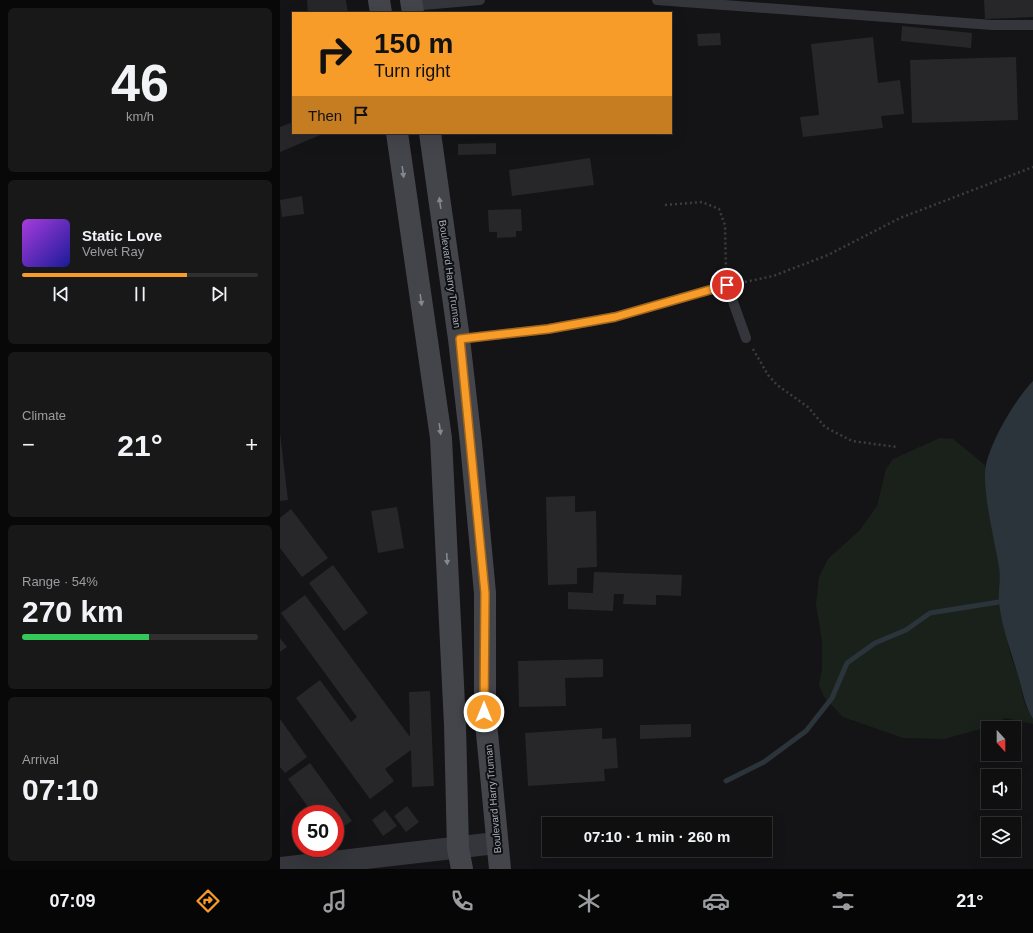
<!DOCTYPE html>
<html lang="en">
<head>
<meta charset="utf-8">
<style>
  :root { --surface:#0f0f10; --page:#181819; --text:#f1f3f6; --muted:#9b9c9f; --line:#2f2f30; --accent:#f89c29 }
  body { margin:0; font-family:Arial,sans-serif; background:var(--page); color:var(--text); height:100vh; display:flex; flex-direction:column; font-size:15px; white-space:nowrap }
  * { box-sizing:border-box; margin:0 }
  p { font-size:13px; color:var(--muted) }
  .icon { flex:none; width:22px; height:22px; fill:none; stroke:currentColor; stroke-width:2; stroke-linecap:round; stroke-linejoin:round }
  .map { position:relative; flex:1; overflow:hidden }
  .sheet { display:flex; flex-direction:column; gap:8px; padding:8px; background:#080809; width:280px }
  .sheet>* { flex:none }
  .top-card { position:absolute; left:12px; top:12px; width:380px; height:122px; border-radius:0px; box-shadow:0 4px 16px #0002,0 0 0 1px var(--line); background:#f89c29; color:#111; overflow:hidden }
  .needle { width:26px; rotate:159deg }
  .buttons { position:absolute; left:701px; top:721px; display:grid; gap:8px }
  .buttons a { display:grid; place-items:center; width:40px; height:40px; border-radius:0px; background:var(--surface); box-shadow:0 4px 16px #0002,0 0 0 1px var(--line); font-size:20px }
  .speed { position:absolute; left:12px; top:805px; display:flex; gap:8px; font-size:20px; font-weight:700; text-align:center }
  .speed>* { display:grid; place-content:center; width:52px; height:52px; border-radius:50%; background:var(--surface); box-shadow:0 4px 16px #0002,0 0 0 1px var(--line); line-height:1 }
  .speed .limit { border:6px solid #d22; background:#fff; color:#111 }
  .pin { position:absolute; display:grid; place-items:center; width:34px; height:34px; color:#fff; margin:-17px; border:2px solid #fff; border-radius:50%; box-shadow:0 1px 4px #0007 }
  .me { position:absolute; width:44px; margin:-22px; rotate:0deg; stroke-linejoin:round; filter:drop-shadow(0 0 3px #0008) }
  .turn { display:flex; align-items:center; gap:14px; height:84px; padding:0 16px; font-size:18px }
  .turn .icon { width:52px; height:52px; stroke-width:2.5 }
  .turn b { display:block; font-size:28px; line-height:34px }
  .then { display:flex; align-items:center; height:38px; padding:0 16px; background:#0003; gap:8px; font-size:15px }
  .big { font-size:30px; font-weight:600; line-height:1.1 }
  .sheet .card { flex:1; display:flex; flex-direction:column; justify-content:center; gap:6px; min-width:0; padding:0 14px; border-radius:6px; background:var(--page) }
  .sheet .dial { align-items:center; gap:0 }
  .dial b { font-size:52px; line-height:1 }
  .song { display:flex; align-items:center; gap:12px }
  .cover { width:48px; height:48px; border-radius:6px; background:linear-gradient(135deg,hsl(280 70% 55%),hsl(240 70% 35%)) }
  .played { height:4px; border-radius:2px; background:linear-gradient(90deg,var(--accent) 70%,var(--line) 70%) }
  .keys { display:flex; justify-content:space-around; direction:ltr }
  .heat { display:flex; justify-content:space-between; align-items:center; font-size:22px; direction:ltr }
  .charge { height:6px; border-radius:3px; background:linear-gradient(90deg,#34c759 54%,var(--line) 0) }
  .trip { position:absolute; left:262px; top:817px; width:230px; height:40px; border-radius:0px; background:var(--surface); box-shadow:0 4px 16px #0002,0 0 0 1px var(--line); font-weight:600; line-height:40px; text-align:center }
  .tab-bar { display:flex; height:64px; justify-content:space-around; align-items:center; background:#060606; color:var(--muted) }
  .tab-bar .icon { width:28px; height:28px }
  .tab-bar .selected { color:var(--accent) }
  .tab-bar b { font-size:18px; color:var(--text) }
  main { display:flex; flex:1; min-height:0 }
  .map>svg:first-child { display:block }
  .green { fill:#1a211a }
  .water { fill:#2a343a }
  .lines { fill:none; stroke-linecap:round; stroke-linejoin:round }
  .stream { stroke:#2a343a; stroke-width:5 }
  .building { fill:#27272a }
  .path { stroke:#3b3d42; stroke-width:2.5; stroke-dasharray:2 3; stroke-linecap:butt }
  .service { stroke:#35363b; stroke-width:10 }
  .tertiary { stroke:#35363b; stroke-width:22 }
  .secondary { stroke:#43454b; stroke-width:22 }
  .oneway { fill:#838891 }
  .route-casing { stroke:#a1651b; stroke-width:10 }
  .route { stroke:#f89c29; stroke-width:7 }
  .labels { text-anchor:middle; dominant-baseline:central; stroke-width:4; stroke-linejoin:round; paint-order:stroke }
  .street-label { font-size:10px; fill:#a5acb6; stroke:#0f0f11 }
</style>
</head>
<body>
<main>
<section class="sheet">
<div class="card dial"><b>46</b><p>km/h</p></div>
<div class="card">
<div class="song"><i class="cover"></i><div><b>Static Love</b><p>Velvet Ray</p></div></div>
<div class="played"></div>
<div class="keys"><svg class="icon" aria-label="previous" viewBox="0 0 24 24"><path d="M18 5L8 12l10 7zM5 5v14"/></svg><svg class="icon" aria-label="pause" viewBox="0 0 24 24"><path d="M8 5v14M16 5v14"/></svg><svg class="icon" aria-label="next" viewBox="0 0 24 24"><path d="M6 5l10 7-10 7zM19 5v14"/></svg></div>
</div>
<div class="card"><p>Climate</p>
<div class="heat"><a>−</a><b class="big">21°</b><a>+</a></div>
</div>
<div class="card"><p>Range · 54%</p><b class="big">270 km</b><div class="charge"></div></div>
<div class="card"><p>Arrival</p><b class="big">07:10</b></div>
</section>
<div class="map">
<svg width="753" height="869" viewBox="0 0 753 869">
  <rect width="100%" height="100%" fill="#141416"/>
  <path class="green" d="M660 438 673 439 705 465 706 492 720 569 719 602 730 653 739 679 745 705 753 719V724L726 718 697 730 664 739 623 738 563 717 544 697 539 685 542 669V641L536 605 539 577 548 559 580 530 597 506 606 469 613 459Z"/>
  <path class="water" d="M753 381V719C744 704 744 695 739 679 732 654 722 629 719 603 718 591 721 578 719 567 715 542 701 487 706 465 711 441 736 398 753 381Z"/>
  <g class="lines">
    <path class="stream" d="M446 781 484 762 526 731 552 698 567 663 595 643 626 630 650 613 719 602"/>
  </g>
  <g class="building">
    <path d="M27 0H66L68 13H28Z"/>
    <path d="M704 0H753V17L705 19Z"/>
    <path d="M622 26 692 33 691 48 621 41Z"/>
    <path d="M440 33 441 45 418 46 417 34Z"/>
    <path d="M593 37 598 83 620 80 624 114 601 116 603 128 523 137 520 117 539 115 531 44Z"/>
    <path d="M736 57 738 120 632 123 630 60Z"/>
    <path d="M13 122V133H45L0 152V127Z"/>
    <path d="M216 143V154L178 155V144Z"/>
    <path d="M310 158 314 185 232 196 229 170Z"/>
    <path d="M22 196 24 214 2 217 0 200Z"/>
    <path d="M241 209 242 231H236V237L217 238V232H209L208 210Z"/>
    <path d="M0 433 8 500 0 501Z"/>
    <path d="M295 496V512L316 511 317 567 297 568V584L268 585 266 497Z"/>
    <path d="M117 507 124 548 98 553 91 511Z"/>
    <path d="M11 509 48 558 22 577 0 548V518Z"/>
    <path d="M53 565 88 613 64 631 29 583Z"/>
    <path d="M314 572 402 575 401 596 376 595V605L343 604 344 594H334L333 611 288 609V592L313 593Z"/>
    <path d="M25 595 130 737 129 692 150 691 154 786 132 787 131 750 105 769 114 781 90 799 16 698 40 680 71 722 77 717 1 613Z"/>
    <path d="M0 638 7 647 0 652Z"/>
    <path d="M323 659V677L285 678 286 706 239 707 238 661Z"/>
    <path d="M0 719 27 757 5 773 0 767Z"/>
    <path d="M411 724V737L360 739V725Z"/>
    <path d="M322 728V739L336 738 338 768 324 769 325 781 248 786 245 733Z"/>
    <path d="M30 763 72 821 55 832V814H33L8 779Z"/>
    <path d="M127 806 139 822 126 832 114 816Z"/>
    <path d="M105 810 117 826 103 836 92 820Z"/>
  </g>
  <g class="lines">
    <g class="path">
      <path d="M385 205 422 202 439 209 445 225 446 273"/>
      <path d="M460 283 493 276 548 255 620 218 753 167"/>
      <path d="M473 349 488 375 497 385 528 407 545 427 572 441 617 447"/>
    </g>
    <g class="service">
      <path d="M377 0 712 25H753"/>
      <path d="M132 6 200 0"/>
      <path d="M179 339 268 329 335 317 447 285 466 338"/>
    </g>
    <path class="tertiary" d="M0 868 216 843"/>
    <g class="secondary">
      <path d="M99 0 101 13"/>
      <path d="M131 0 133 13"/>
      <path d="M117 133 161 438 175 725 178 848 182 869"/>
      <path d="M150 133 179 339 191 443 205 593V712L220 869"/>
    </g>
  </g>
  <defs><path id="oneway-solid" d="M-6-.8H1V-3.2L6.5 0L1 3.2V.8H-6Z"/></defs>
  <g class="oneway">
    <use href="#oneway-solid" transform="translate(123 172) rotate(82)"/>
    <use href="#oneway-solid" transform="translate(160 203) rotate(-98)"/>
    <use href="#oneway-solid" transform="translate(141 300) rotate(82)"/>
    <use href="#oneway-solid" transform="translate(160 429) rotate(82)"/>
    <use href="#oneway-solid" transform="translate(167 559) rotate(87)"/>
  </g>
  <g class="lines">
    <defs>
      <path id="route" d="M204 712 205 593 180 339 268 329 335 317 447 285"/>
    </defs>
    <use href="#route" class="route-casing"/>
    <use href="#route" class="route"/>
  </g>
  <g class="labels">
    <g class="street-label">
      <text transform="translate(170 274) rotate(82)">Boulevard Harry Truman</text>
      <text transform="translate(213 799) rotate(-95)">Boulevard Harry Truman</text>
    </g>
  </g>
</svg>
<div class="buttons">
<a><svg class="needle" viewBox="-14 -14 28 28"><path d="M0-13l5 13h-10z" fill="#e53935"/><path d="M0 13l5-13h-10z" fill="#9b9c9f"/></svg></a>
<a><svg class="icon" aria-label="sound" viewBox="0 0 24 24"><path d="M4 9h4l5-4v14l-5-4H4zM17 9q2 3 0 6"/></svg></a>
<a><svg class="icon" aria-label="layers" viewBox="0 0 24 24"><path d="M12 4l9 5-9 5-9-5zM3 14l9 5 9-5"/></svg></a>
</div>
<div class="speed"><div class="limit">50</div></div>
<div class="pin" style="left:447px;top:285px;background:#d93025"><svg class="icon" aria-label="arrive" viewBox="0 0 24 24"><path d="M6 21V4h12l-3 4 3 4H6"/></svg></div>
<svg class="me" style="left:204px;top:712px" viewBox="-20 -20 40 40"><circle r="17" fill="#f89c29" stroke="#fff" stroke-width="3"/><path d="M0-11L8 9 0 5-8 9z" fill="#fff"/></svg>
<div class="trip">07:10 · 1 min · 260 m</div>
<div class="top-card">
<div class="turn"><svg class="icon" aria-label="right" viewBox="0 0 24 24"><path d="M7 20v-9h11M14 6l5 5-5 5"/></svg><div><b>150 m</b>Turn right</div></div>
<div class="then">Then<svg class="icon" aria-label="arrive" viewBox="0 0 24 24"><path d="M6 21V4h12l-3 4 3 4H6"/></svg></div>
</div>
</div>
</main>
<nav class="tab-bar">
<b>07:09</b>
<svg class="icon selected" aria-label="directions" viewBox="0 0 24 24"><path d="M12 3l9 9-9 9-9-9zM9 14v-3h6M13 9l2 2-2 2"/></svg>
<svg class="icon" aria-label="music" viewBox="0 0 24 24"><path d="M9 18V5l10-2v13"/><circle cx="6" cy="18" r="3"/><circle cx="16" cy="16" r="3"/></svg>
<svg class="icon" aria-label="phone" viewBox="0 0 24 24"><path d="M5 4h4l2 5-3 2q2 4 5 5l2-3 5 2v4C11 20 4 13 5 4z"/></svg>
<svg class="icon" aria-label="climate" viewBox="0 0 24 24"><path d="M12 3v18M4 7l16 10M4 17L20 7"/></svg>
<svg class="icon" aria-label="car" viewBox="0 0 24 24"><path d="M5 17H2v-5l4-1 3-4h7l3 4 3 1v5h-3M9 17h6M6 11h13"/><circle cx="7" cy="17" r="2"/><circle cx="17" cy="17" r="2"/></svg>
<svg class="icon" aria-label="filters" viewBox="0 0 24 24"><path d="M4 7h16M4 17h16"/><circle cx="9" cy="7" r="2"/><circle cx="15" cy="17" r="2"/></svg>
<b>21°</b>
</nav>
</body>
</html>
